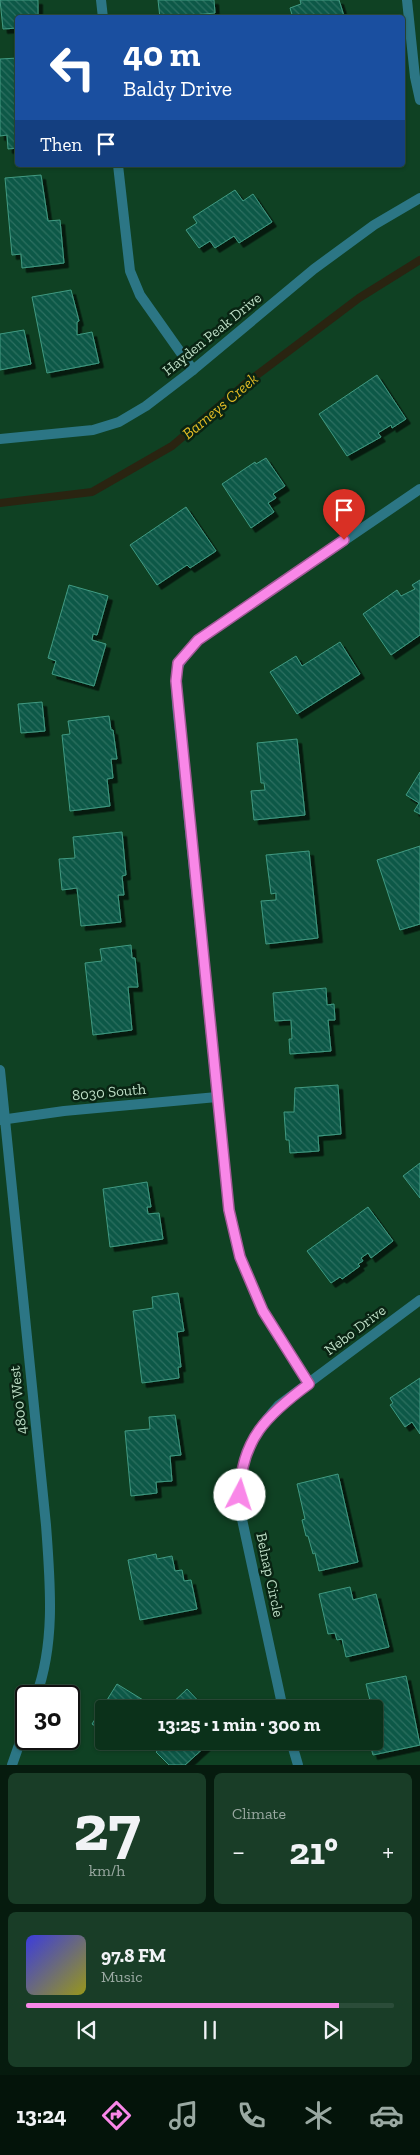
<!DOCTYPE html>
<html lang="en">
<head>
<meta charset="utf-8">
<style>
  :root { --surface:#0b311a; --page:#193d27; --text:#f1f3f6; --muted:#9aa9a2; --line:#2b4c39; --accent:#f987e8 }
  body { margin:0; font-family:"Zilla Slab",serif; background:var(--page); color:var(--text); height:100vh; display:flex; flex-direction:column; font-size:19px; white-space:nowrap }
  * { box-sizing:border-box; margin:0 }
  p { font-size:16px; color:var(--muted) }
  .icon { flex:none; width:28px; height:28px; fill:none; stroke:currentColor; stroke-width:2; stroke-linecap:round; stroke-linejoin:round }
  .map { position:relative; height:1765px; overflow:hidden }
  .panel { display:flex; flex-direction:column; gap:8px; padding:8px; background:#061b0e; flex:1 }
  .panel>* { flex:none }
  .banner { position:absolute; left:15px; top:15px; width:390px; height:152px; border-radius:5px; box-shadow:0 1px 4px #0004,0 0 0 1px var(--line); background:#1a4fa0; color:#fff; overflow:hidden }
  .speed { position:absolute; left:15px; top:1685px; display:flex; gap:10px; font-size:25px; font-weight:700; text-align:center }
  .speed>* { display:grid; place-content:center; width:65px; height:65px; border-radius:50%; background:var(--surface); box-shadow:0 1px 4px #0004,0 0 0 1px var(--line); line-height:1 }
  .speed .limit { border:2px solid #111; border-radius:8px; background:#fff; color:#111 }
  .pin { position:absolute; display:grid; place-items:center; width:42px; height:42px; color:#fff; margin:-51px -21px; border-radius:50% 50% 50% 0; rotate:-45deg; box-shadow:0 0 5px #0007 }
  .pin .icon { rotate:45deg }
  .me { position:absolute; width:55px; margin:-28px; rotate:5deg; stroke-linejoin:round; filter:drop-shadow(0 0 4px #0008) }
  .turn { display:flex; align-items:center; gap:18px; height:105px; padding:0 25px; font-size:22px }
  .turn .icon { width:65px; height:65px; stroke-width:2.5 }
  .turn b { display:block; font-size:35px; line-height:42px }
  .then { display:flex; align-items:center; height:48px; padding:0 25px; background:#0003; gap:10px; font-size:19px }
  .big { font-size:38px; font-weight:700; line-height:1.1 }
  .panel .card { flex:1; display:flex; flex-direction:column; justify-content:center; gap:8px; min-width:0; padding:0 18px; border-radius:8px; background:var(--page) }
  .panel .dial { align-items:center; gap:0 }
  .dial b { font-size:65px; line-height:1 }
  .song { display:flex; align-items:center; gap:15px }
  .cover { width:60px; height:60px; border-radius:8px; background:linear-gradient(135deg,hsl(240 70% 55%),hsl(60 70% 35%)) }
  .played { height:5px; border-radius:2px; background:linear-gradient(90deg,var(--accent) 85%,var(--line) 85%) }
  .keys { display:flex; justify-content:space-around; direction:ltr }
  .heat { display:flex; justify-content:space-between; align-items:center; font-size:28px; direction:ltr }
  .panel .tiles { flex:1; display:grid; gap:8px; grid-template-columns:1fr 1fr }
  .card:last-child { grid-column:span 2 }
  .trip { position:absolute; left:95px; top:1700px; width:288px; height:50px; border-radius:5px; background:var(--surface); box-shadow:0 1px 4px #0004,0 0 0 1px var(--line); font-weight:700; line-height:50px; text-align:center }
  .menu { display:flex; height:80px; justify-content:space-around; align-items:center; background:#04140a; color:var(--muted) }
  .menu .icon { width:35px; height:35px }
  .menu .selected { color:var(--accent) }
  .menu b { font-size:22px; color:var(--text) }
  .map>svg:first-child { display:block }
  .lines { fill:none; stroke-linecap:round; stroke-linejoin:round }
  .stream { stroke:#2a2411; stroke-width:8 }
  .building { fill:url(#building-back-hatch); stroke:#419a82; filter:url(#shadow) }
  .minor { stroke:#2c7685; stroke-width:10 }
  .tertiary { stroke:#2c7685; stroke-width:10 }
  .route-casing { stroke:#a25897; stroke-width:12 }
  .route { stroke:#f987e8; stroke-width:9 }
  .labels { text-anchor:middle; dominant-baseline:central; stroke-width:5; stroke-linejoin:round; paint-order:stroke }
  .street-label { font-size:15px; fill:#bedec6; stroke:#092413 }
  .water-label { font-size:16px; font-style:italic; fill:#e3bc25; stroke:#092413 }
</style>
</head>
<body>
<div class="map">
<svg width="420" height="1765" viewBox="0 0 420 1765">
  <defs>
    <pattern id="building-back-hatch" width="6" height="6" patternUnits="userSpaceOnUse" patternTransform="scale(1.25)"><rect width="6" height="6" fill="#0b5847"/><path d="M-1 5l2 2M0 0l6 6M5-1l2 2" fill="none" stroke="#2d7060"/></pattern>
    <filter id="shadow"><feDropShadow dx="4.5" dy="4.5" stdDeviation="0" flood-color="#0009"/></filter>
  </defs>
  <rect width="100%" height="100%" fill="#0f4123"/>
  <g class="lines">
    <path class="stream" d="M0 503 92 492 172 446 245 384 359 298 420 260"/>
  </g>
  <g class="building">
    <path d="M0 0H38V18H18V28L3 29Z"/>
    <path d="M158 0H214L215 13 160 18Z"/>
    <path d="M300 0H339L344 16 293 18 290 8 301 4Z"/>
    <path d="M18 58V148L8 149 7 135 0 136V59Z"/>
    <path d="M41 175 48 221 60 220 64 263 22 268 21 254 12 255 5 178Z"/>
    <path d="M235 190 243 201 253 194 272 222 239 243 234 236 215 248 210 241 199 248 186 230 197 223 193 217Z"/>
    <path d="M71 290 79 321 77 322V335L92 332 99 363 47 373 32 297Z"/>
    <path d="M24 330 31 364 0 370V334Z"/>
    <path d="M377 375 406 419 392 428 391 425 378 433 381 437 347 456 319 414Z"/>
    <path d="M266 458 285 486 273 494 276 498 268 503 274 512 251 528 222 484 255 462 256 464Z"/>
    <path d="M186 507 216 551 190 568 187 565 157 585 130 545Z"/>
    <path d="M420 580V635L391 655 363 614 397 590 401 596 415 589 412 585Z"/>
    <path d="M69 585 108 596 97 635 93 634 92 640 106 644 94 686 52 674 56 661 48 658Z"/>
    <path d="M340 642 360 674 297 714 270 672 296 656 302 666Z"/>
    <path d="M42 702 45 731 21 733 18 704Z"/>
    <path d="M109 716 111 730H113L117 759H111L113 778 107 779 110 806 70 811 62 735 70 734 68 721Z"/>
    <path d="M297 739 305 815 254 820 251 791 265 790 264 783H261L257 743Z"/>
    <path d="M420 772V814L414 811 419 803 406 795Z"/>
    <path d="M122 832 126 875 122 876 124 895H118L121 922 81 926 77 888 62 890 59 859 75 858 73 837Z"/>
    <path d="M420 846V924L400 930 377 860Z"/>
    <path d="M309 851 318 938 266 944 261 901 276 900V893L271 894 266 855Z"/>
    <path d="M131 945 132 958H135L138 987H128L132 1030 93 1035 85 963 102 961 100 949Z"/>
    <path d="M326 988 327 1005 334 1004 335 1020H328L331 1051 290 1054 289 1039H292L291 1020 275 1021 273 993Z"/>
    <path d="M338 1085 341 1134 318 1136 319 1151 290 1153 289 1140H286L284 1112H294L295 1088Z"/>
    <path d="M420 1163V1198L403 1176Z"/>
    <path d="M147 1182 151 1207H147L148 1214 159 1213 163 1239 110 1247 103 1189Z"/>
    <path d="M368 1207 393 1241 371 1258 368 1253 361 1258 363 1261 358 1264 360 1266 342 1279 340 1277 331 1283 307 1251Z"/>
    <path d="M178 1293 184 1331 177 1332 181 1367H178L179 1378 142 1383 133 1311 153 1308 152 1297Z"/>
    <path d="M420 1378V1434L412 1422 405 1427 390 1405 393 1403 390 1398Z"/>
    <path d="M175 1415 181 1455 170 1456 172 1481 156 1482 157 1493 131 1496 125 1431 150 1429 149 1417Z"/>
    <path d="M338 1474 358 1562 319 1571 315 1553 313 1554 308 1536H306L302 1520 305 1519 297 1484Z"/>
    <path d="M156 1554 157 1559 172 1556 175 1571 182 1570 184 1581 191 1580 197 1609 140 1620 128 1560Z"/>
    <path d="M350 1587 353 1600 376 1594 389 1647 346 1657 342 1639 337 1640 335 1633 328 1634 319 1594Z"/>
    <path d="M406 1676 420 1745 373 1755 369 1741H374V1726H376L374 1709H372L366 1684Z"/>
    <path d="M117 1684 148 1703 145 1709H104V1732L92 1724Z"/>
    <path d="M187 1689 206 1709H166Z"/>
    <path d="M165 1741H204L207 1745 185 1765H169L156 1752 166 1743Z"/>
  </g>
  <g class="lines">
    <g class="minor">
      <path d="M101 0 103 18"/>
      <path d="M407 0 415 77 420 100"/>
      <path d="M118 165 130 271 140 295 193 370"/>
      <path d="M0 439 93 430 119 422 146 406 193 370 314 269 374 225 420 198"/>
      <path d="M0 1120 64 1111 217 1097"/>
      <path d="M309 1384 263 1311 240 1257 229 1210 177 705C175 668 173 668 198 640L420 489"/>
      <path d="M283 1709 240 1510C240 1462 246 1441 279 1405L420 1300"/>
      <path d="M291 1741 298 1765"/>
    </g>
    <g class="tertiary">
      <path d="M0 1070 46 1525C50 1581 56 1642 36 1696"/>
      <path d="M12 1765 26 1725"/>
    </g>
  </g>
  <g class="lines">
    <defs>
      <path id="route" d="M240 1495C240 1440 268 1414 309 1384L263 1311 240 1257 229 1210 176 681 178 663 198 640 344 540"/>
    </defs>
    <use href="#route" class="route-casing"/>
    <use href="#route" class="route"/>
  </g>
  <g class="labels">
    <g class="street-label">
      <text transform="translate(212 334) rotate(-39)">Hayden Peak Drive</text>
      <text transform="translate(109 1092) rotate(-5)">8030 South</text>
      <text transform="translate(355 1330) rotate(-37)">Nebo Drive</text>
      <text transform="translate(18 1400) rotate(-96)">4800 West</text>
      <text transform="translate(270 1575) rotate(78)">Belnap Circle</text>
    </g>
    <g class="water-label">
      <text transform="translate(220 406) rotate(-40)">Barneys Creek</text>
    </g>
  </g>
</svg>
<div class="speed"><div class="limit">30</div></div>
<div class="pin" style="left:344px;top:540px;background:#d93025"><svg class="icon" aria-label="arrive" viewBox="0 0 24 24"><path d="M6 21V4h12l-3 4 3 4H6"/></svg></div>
<svg class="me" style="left:240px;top:1495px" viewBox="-20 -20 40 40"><circle r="19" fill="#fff"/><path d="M0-13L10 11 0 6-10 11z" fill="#f987e8"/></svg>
<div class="trip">13:25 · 1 min · 300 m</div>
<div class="banner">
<div class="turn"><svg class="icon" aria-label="left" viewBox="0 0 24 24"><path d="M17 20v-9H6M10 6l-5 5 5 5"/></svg><div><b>40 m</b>Baldy Drive</div></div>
<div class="then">Then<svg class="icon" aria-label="arrive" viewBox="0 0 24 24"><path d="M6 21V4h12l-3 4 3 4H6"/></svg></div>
</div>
</div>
<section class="panel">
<div class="tiles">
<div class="card dial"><b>27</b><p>km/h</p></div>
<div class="card"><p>Climate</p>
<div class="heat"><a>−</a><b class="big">21°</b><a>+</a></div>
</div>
<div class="card">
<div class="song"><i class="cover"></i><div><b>97.8 FM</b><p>Music</p></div></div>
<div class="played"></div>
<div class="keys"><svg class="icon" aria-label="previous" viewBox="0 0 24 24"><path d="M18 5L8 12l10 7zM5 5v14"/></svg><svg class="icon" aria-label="pause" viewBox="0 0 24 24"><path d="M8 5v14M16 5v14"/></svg><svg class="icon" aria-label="next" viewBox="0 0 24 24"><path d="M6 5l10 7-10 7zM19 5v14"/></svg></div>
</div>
</div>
</section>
<nav class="menu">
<b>13:24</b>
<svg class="icon selected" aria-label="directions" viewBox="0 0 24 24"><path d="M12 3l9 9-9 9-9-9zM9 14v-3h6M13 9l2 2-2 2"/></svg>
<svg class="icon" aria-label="music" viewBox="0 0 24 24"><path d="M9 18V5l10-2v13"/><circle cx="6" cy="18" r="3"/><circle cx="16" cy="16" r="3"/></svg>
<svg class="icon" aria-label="phone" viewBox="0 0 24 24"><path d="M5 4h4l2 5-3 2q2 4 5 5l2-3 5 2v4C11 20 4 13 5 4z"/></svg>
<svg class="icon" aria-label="climate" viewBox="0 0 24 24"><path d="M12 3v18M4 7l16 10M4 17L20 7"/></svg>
<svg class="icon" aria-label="car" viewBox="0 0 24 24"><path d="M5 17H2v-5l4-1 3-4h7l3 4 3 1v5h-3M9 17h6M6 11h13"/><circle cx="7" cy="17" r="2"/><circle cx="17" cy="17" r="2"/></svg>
</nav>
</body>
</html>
